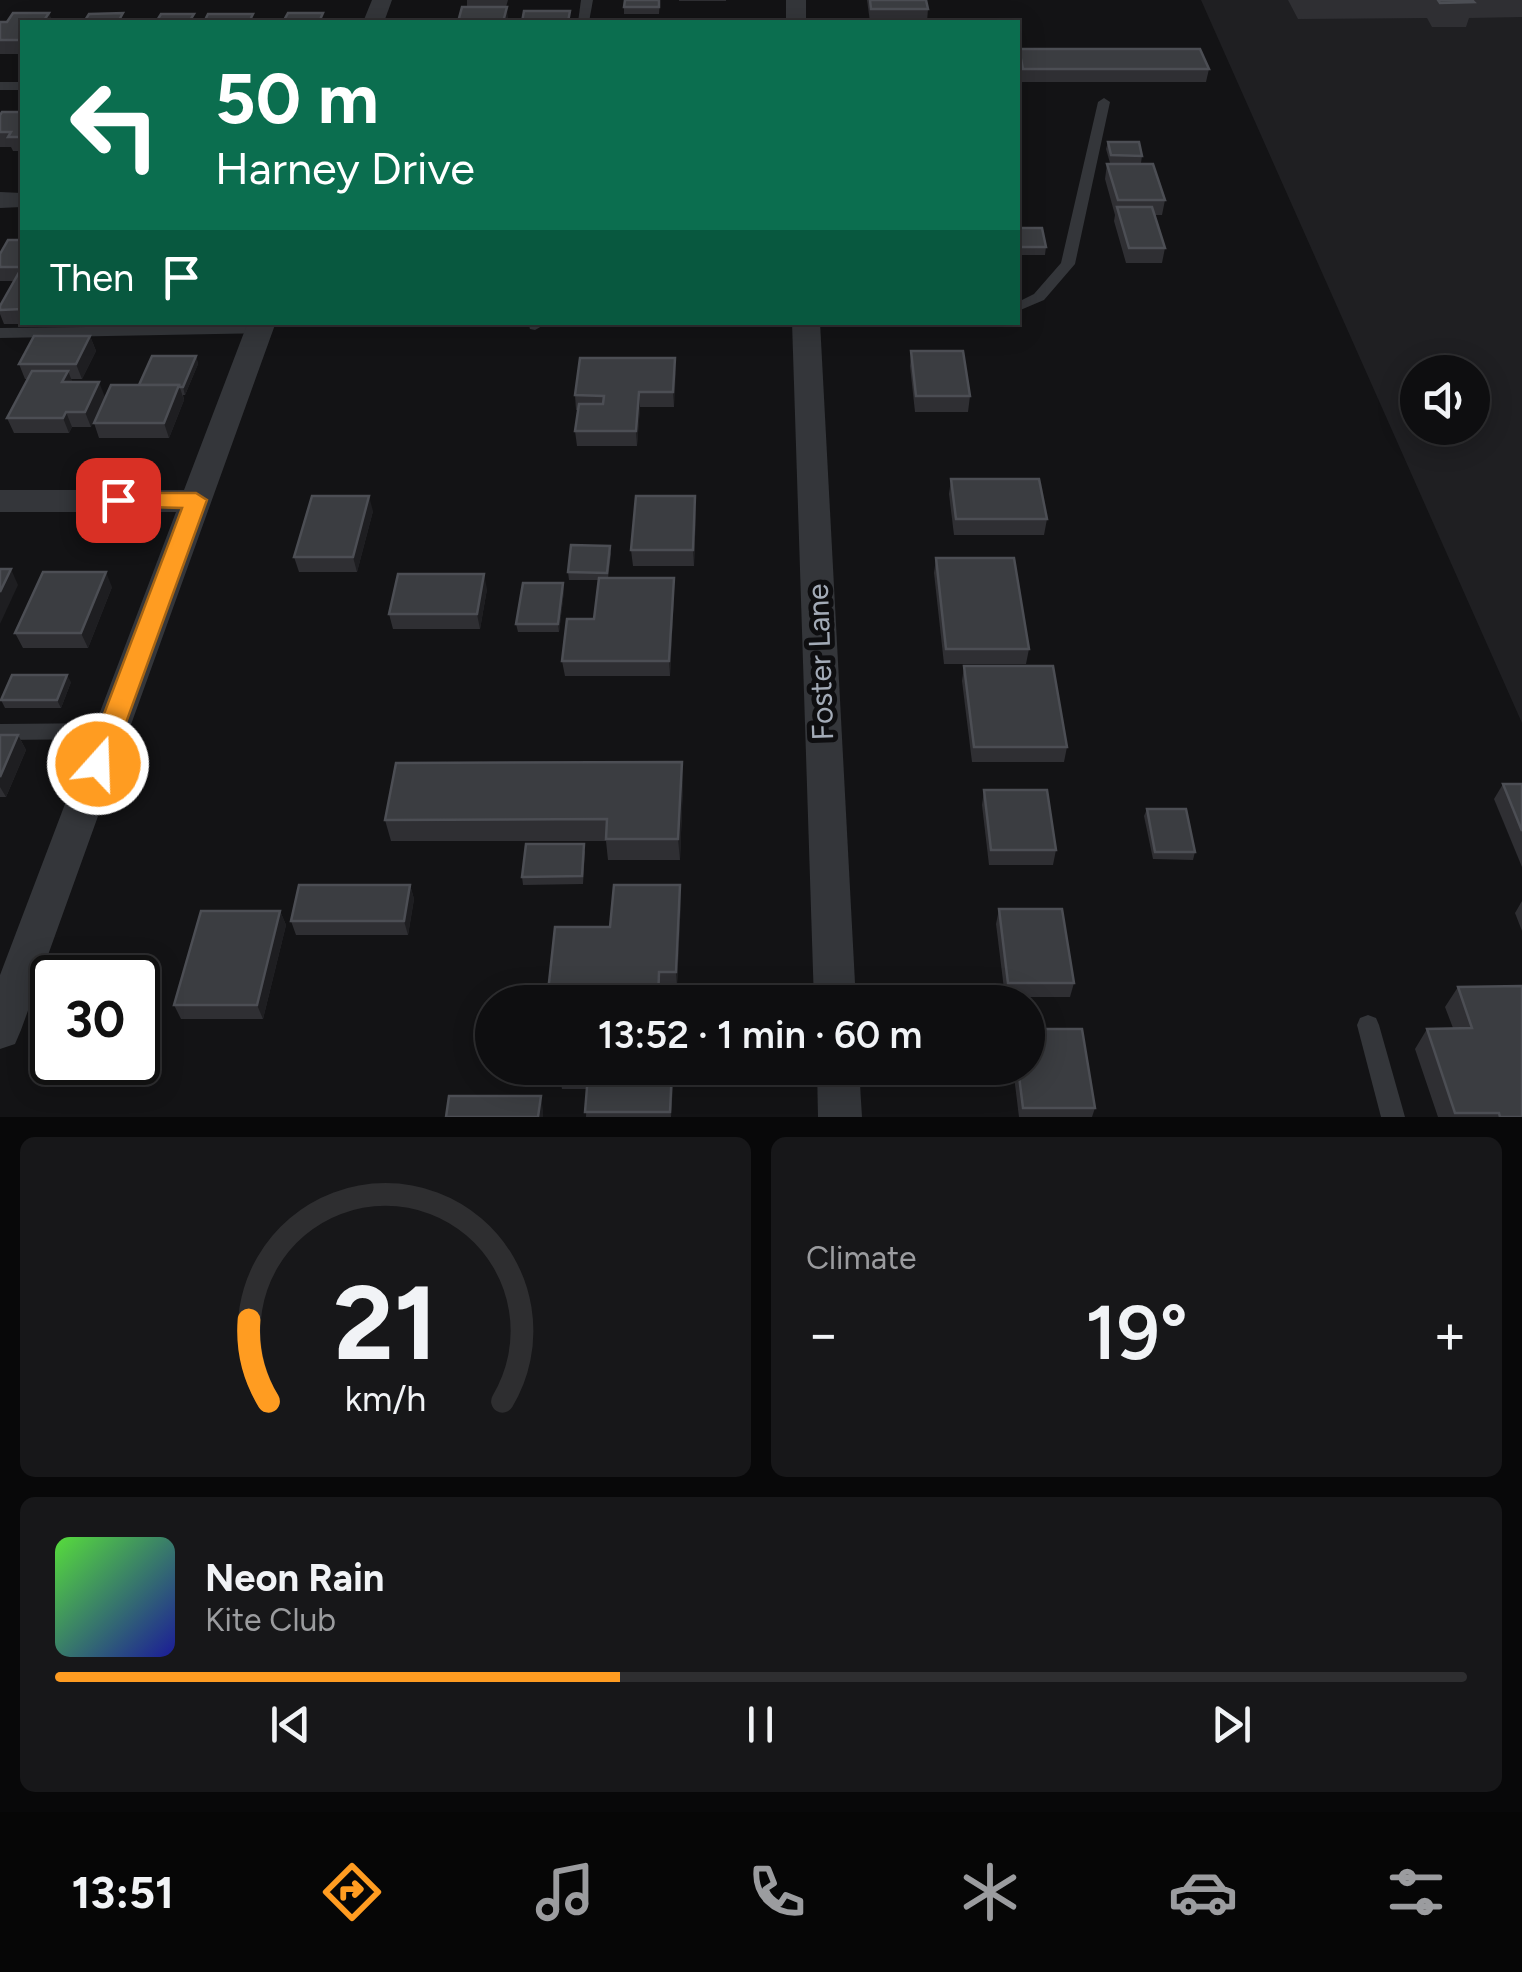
<!DOCTYPE html>
<html lang="en">
<head>
<meta charset="utf-8">
<style>
  :root { --surface:#0e0e10; --page:#171719; --text:#f1f3f6; --muted:#9b9c9f; --line:#2e2e30; --accent:#ff9c21 }
  body { margin:0; font-family:Figtree,sans-serif; background:var(--page); color:var(--text); height:100vh; display:flex; flex-direction:column; font-size:38px; white-space:nowrap }
  * { box-sizing:border-box; margin:0 }
  p { font-size:32px; color:var(--muted) }
  .icon { flex:none; width:55px; height:55px; fill:none; stroke:currentColor; stroke-width:2; stroke-linecap:round; stroke-linejoin:round }
  .map { position:relative; height:1117px; overflow:hidden }
  .sheet { display:flex; flex-direction:column; gap:20px; padding:20px; background:#080809; flex:1 }
  .sheet>* { flex:none }
  .hud { position:absolute; left:20px; top:20px; width:1000px; height:305px; border-radius:0px; box-shadow:0 5px 25px #0003,0 0 0 2px var(--line); background:#0b6e4f; color:#fff; overflow:hidden }
  .fabs { position:absolute; left:1400px; top:355px; display:grid; gap:20px }
  .fabs a { display:grid; place-items:center; width:90px; height:90px; border-radius:50%; background:var(--surface); box-shadow:0 5px 25px #0003,0 0 0 2px var(--line); font-size:50px }
  .speed { position:absolute; left:30px; top:955px; display:flex; gap:20px; font-size:50px; font-weight:700; text-align:center }
  .speed>* { display:grid; place-content:center; width:130px; height:130px; border-radius:50%; background:var(--surface); box-shadow:0 5px 25px #0003,0 0 0 2px var(--line); line-height:1 }
  .speed .limit { border:5px solid #111; border-radius:15px; background:#fff; color:#111 }
  .pin { position:absolute; display:grid; place-items:center; width:85px; height:85px; color:#fff; margin:-42px; border-radius:20px; box-shadow:0 5px 15px #0006 }
  .me { position:absolute; width:110px; margin:-55px; rotate:20deg; stroke-linejoin:round; filter:drop-shadow(0 0 8px #0008) }
  .turn { display:flex; align-items:center; gap:35px; height:210px; padding:0 30px; font-size:45px }
  .turn .icon { width:130px; height:130px; stroke-width:2.5 }
  .turn b { display:block; font-size:70px; line-height:85px }
  .then { display:flex; align-items:center; height:95px; padding:0 30px; background:#0003; gap:20px; font-size:38px }
  .big { font-size:75px; font-weight:600; line-height:1.1 }
  .sheet .card { flex:1; display:flex; flex-direction:column; justify-content:center; gap:15px; min-width:0; padding:0 35px; border-radius:15px; background:var(--page) }
  .sheet .dial { align-items:center; gap:0 }
  .dial svg { height:260px; overflow:visible; fill:none; stroke:var(--line); stroke-width:7; stroke-linecap:round; text-anchor:middle }
  .dial text { fill:var(--text); stroke:none }
  .song { display:flex; align-items:center; gap:30px }
  .cover { width:120px; height:120px; border-radius:15px; background:linear-gradient(135deg,hsl(110 70% 55%),hsl(240 70% 35%)) }
  .played { height:10px; border-radius:5px; background:linear-gradient(90deg,var(--accent) 40%,var(--line) 40%) }
  .keys { display:flex; justify-content:space-around; direction:ltr }
  .heat { display:flex; justify-content:space-between; align-items:center; font-size:55px; direction:ltr }
  .sheet .tiles { flex:1; display:grid; gap:20px; grid-template-columns:1fr 1fr }
  .card:last-child { grid-column:span 2 }
  .trip { position:absolute; left:475px; top:985px; width:570px; height:100px; border-radius:50px; background:var(--surface); box-shadow:0 5px 25px #0003,0 0 0 2px var(--line); font-weight:600; line-height:100px; text-align:center }
  .tab-bar { display:flex; height:160px; justify-content:space-around; align-items:center; background:#060606; color:var(--muted) }
  .tab-bar .icon { width:70px; height:70px }
  .tab-bar .on { color:var(--accent) }
  .tab-bar b { font-size:45px; color:var(--text) }
  .map>svg:first-child { display:block }
  .built { fill:#1f1f22; fill-rule:evenodd }
  .lines { fill:none; stroke-linecap:round; stroke-linejoin:round }
  .service { fill:#34363a; fill-rule:evenodd }
  .minor { fill:#34363a; fill-rule:evenodd }
  .wall { fill:#2f2f33 }
  .shaded-wall { fill:#1e1e21 }
  .building { fill:#3b3d41; stroke:#4c4e54; stroke-width:2.5 }
  .route { fill:#ff9c21; stroke:#a66515; stroke-width:2.5 }
  .labels { text-anchor:middle; dominant-baseline:central; stroke-width:10; stroke-linejoin:round; paint-order:stroke }
  .street-label { font-size:30px; fill:#a3abb7; stroke:#0e0e10 }
</style>
</head>
<body>
<div class="map">
<svg width="1522" height="1117" viewBox="0 0 1522 1117">
  <rect width="100%" height="100%" fill="#131315"/>
  <path class="built" d="M1201 0H1522V724V723ZM1418 372H1472V428H1418Z"/>
  <g class="lines">
    <g class="service">
      <path d="M581 0H593L589 22H578Z"/>
      <rect x="0" y="82" width="22" height="8"/>
      <path d="M1104 98 1110 102 1075 264 1044 300 1018 311V302L1034 294 1061 263 1098 102Z"/>
      <path d="M528 322H542V326L535 330 530 329Z"/>
      <path d="M259 325 264 327 266 330 264 333 0 338V328Z"/>
      <path d="M110 723 117 726 120 731 117 736 110 739 0 740V724Z"/>
      <path d="M1368 1015 1376 1018 1379 1025 1405 1117H1381L1357 1025 1360 1018Z"/>
    </g>
    <g class="minor">
      <path d="M372 0H392L384 22H363Z"/>
      <rect x="786" y="0" width="20" height="22"/>
      <path d="M0 192 22 193V207L0 208Z"/>
      <path d="M248 322H276L21 1030 15 1044 0 1049V975L176 512H0V490H184Z"/>
      <path d="M792 322H820L856 1002H814Z"/>
      <path d="M817 1068H859L862 1117H818Z"/>
    </g>
  </g>
  <g class="wall">
    <path d="M467 0H508L506 7 508 20 467 7Z"/>
    <path d="M660 0 659 14H624V7Z"/>
    <rect x="679" y="0" width="47" height="1"/>
    <path d="M867 0H926L928 9 927 22H870Z"/>
    <path d="M1288 0H1522V17L1469 18 1466 27H1432L1427 18 1298 19Z"/>
    <path d="M49 13 52 22H22V54H0V22Z"/>
    <path d="M1019 49 1209 69 1206 82H1022L1018 65Z"/>
    <path d="M22 112V151H13L11 147H0V115Z"/>
    <path d="M1108 142 1142 156 1141 163H1110L1106 149Z"/>
    <path d="M1107 164 1165 200 1162 215H1154L1165 248 1162 263H1126L1114 221 1115 215 1105 179Z"/>
    <path d="M1018 228 1046 247 1045 255H1018Z"/>
    <path d="M22 240V322H50L49 324H4L0 314V306L13 281H0V254Z"/>
    <path d="M90 336 96 351 82 379H71L72 382H99L91 427H72L69 433H14L7 418 28 379H25L19 364Z"/>
    <path d="M911 351 970 396 968 412H915L910 366Z"/>
    <path d="M196 356 198 364 185 395H183L184 400 169 438H99L94 423 139 385Z"/>
    <path d="M675 358 674 407H640L637 446H577L575 431 578 410H576L575 395Z"/>
    <path d="M951 479 1047 519 1044 535H954L949 494Z"/>
    <path d="M373 511 357 572H299L294 557Z"/>
    <path d="M696 511 694 566H633L631 550Z"/>
    <path d="M610 546 611 554 608 578 674 594 670 676H565L562 661 594 619 598 580H569L568 572Z"/>
    <path d="M936 558 1029 649 1026 664H944L934 573Z"/>
    <path d="M563 583 564 591 559 632H518L516 624Z"/>
    <path d="M112 587 88 648H23L15 633Z"/>
    <path d="M487 589 480 629H393L389 614Z"/>
    <path d="M964 666 1067 747 1064 762H972L962 681Z"/>
    <path d="M71 682 61 708H5L1 700Z"/>
    <path d="M0 735H18L26 750 6 797H0Z"/>
    <path d="M683 783 680 860H608L606 841H391L385 820Z"/>
    <path d="M1503 784H1522V867L1494 799Z"/>
    <path d="M984 790 1056 850 1053 865H989L982 805Z"/>
    <path d="M1147 809 1195 852 1193 860 1153 859 1144 816Z"/>
    <path d="M585 851 583 884 523 885 522 877Z"/>
    <path d="M410 885 414 899 408 935H296L291 921Z"/>
    <path d="M680 885 681 899 677 986H660V1002H547L555 927H610Z"/>
    <path d="M1522 901V931L1515 913Z"/>
    <path d="M999 909 1074 983 1070 997H1005L996 924Z"/>
    <path d="M280 911 286 925 263 1019H181L174 1005Z"/>
    <path d="M1458 987 1522 1117H1438L1415 1049 1427 1029 1453 1028 1445 1007Z"/>
    <path d="M560 1068H674L671 1117H586L587 1089H562L559 1075Z"/>
    <path d="M1013 1068H1028L1095 1108 1092 1117H1019Z"/>
  </g>
  <g class="shaded-wall">
    <path d="M507 7 508 22H503Z"/>
    <path d="M49 13 52 22H43Z"/>
    <path d="M90 336 96 351 82 379 76 364Z"/>
    <path d="M196 356 198 364 185 395 183 387Z"/>
    <path d="M675 358 676 374 674 407 673 392Z"/>
    <path d="M68 371 74 386 62 382Z"/>
    <path d="M99 382 105 397 91 427 85 412Z"/>
    <path d="M179 385 184 400 169 438 164 423Z"/>
    <path d="M639 392 640 407 637 446 636 431Z"/>
    <path d="M66 412 72 427 69 433 63 418Z"/>
    <path d="M369 496 373 511 357 572 353 557Z"/>
    <path d="M695 496 696 511 694 566 693 550Z"/>
    <path d="M11 569 18 585 0 624V592Z"/>
    <path d="M106 572 112 587 88 648 81 633Z"/>
    <path d="M484 574 487 589 480 629 477 614Z"/>
    <path d="M674 578V594L670 676 669 661Z"/>
    <path d="M563 583 564 591 559 632 558 624Z"/>
    <path d="M67 675 71 682 61 708 57 700Z"/>
    <path d="M18 735 26 750 6 797 0 787V777Z"/>
    <path d="M682 762 683 783 680 860 678 839Z"/>
    <path d="M410 885 414 899 408 935 404 921Z"/>
    <path d="M680 885 681 899 677 986 676 972Z"/>
    <path d="M280 911 286 925 263 1019 257 1005Z"/>
    <path d="M672 1068H674L670 1117V1112Z"/>
    <path d="M541 1096 543 1110V1117H538Z"/>
  </g>
  <g class="building">
    <path d="M625 0H659V7H624Z"/>
    <path d="M870 0H926L928 9H871Z"/>
    <path d="M1438 0H1472L1474 2 1440 3Z"/>
    <path d="M462 7H507L503 22H458Z"/>
    <path d="M524 11H570L568 22H522Z"/>
    <path d="M13 13H49L43 22H22V40H0V22H7Z"/>
    <path d="M123 13 118 22H60H84L89 14Z"/>
    <path d="M288 13H323L319 22H283Z"/>
    <path d="M161 14H194L189 22H156Z"/>
    <path d="M208 14H253L249 22H204Z"/>
    <path d="M1019 49H1200L1209 69H1023Z"/>
    <path d="M2 112H22V137H8L11 132H0V115Z"/>
    <path d="M1108 142H1139L1142 156 1111 155Z"/>
    <path d="M1107 164H1153L1165 200H1118Z"/>
    <path d="M1117 207H1152L1165 248H1129Z"/>
    <path d="M1018 228H1042L1046 247H1018Z"/>
    <path d="M8 240H22V309L0 310V306L22 267H0V254Z"/>
    <path d="M34 336H90L76 364H19Z"/>
    <path d="M911 351H963L970 396H916Z"/>
    <path d="M152 356H196L183 387H180L179 385H139Z"/>
    <path d="M580 358H675L673 392H639L636 431H575L579 404H603L604 396 575 395Z"/>
    <path d="M32 371H68L62 382H99L85 412H66L63 418H7Z"/>
    <path d="M111 385H179L164 423H94Z"/>
    <path d="M951 479H1039L1047 519H956Z"/>
    <path d="M312 496H369L353 557H294Z"/>
    <path d="M636 496H695L693 550H631Z"/>
    <path d="M571 545 610 546 607 573 568 572Z"/>
    <path d="M936 558H1014L1029 649H946Z"/>
    <path d="M0 569H11L0 592Z"/>
    <path d="M43 572H106L81 633H15Z"/>
    <path d="M398 574H484L477 614H389Z"/>
    <path d="M599 578H674L669 661H562L567 619H594Z"/>
    <path d="M523 583H563L558 624H516Z"/>
    <path d="M964 666H1053L1067 747H974Z"/>
    <path d="M12 675H67L57 700H1Z"/>
    <path d="M0 735H18L0 777Z"/>
    <path d="M682 762 678 839H606L607 819 385 820 396 763Z"/>
    <path d="M1503 784H1522V831Z"/>
    <path d="M984 790H1047L1056 850H991Z"/>
    <path d="M1147 809H1186L1195 852H1155Z"/>
    <path d="M526 844H584L582 876 522 877Z"/>
    <path d="M299 885H410L404 921H291Z"/>
    <path d="M614 885H680L676 972H659L658 1001H547L555 927H610Z"/>
    <path d="M999 909H1062L1074 983H1008Z"/>
    <path d="M201 911H280L257 1005H174Z"/>
    <path d="M1522 986V1117H1500L1499 1113H1455L1427 1029 1472 1028 1458 987Z"/>
    <path d="M1028 1029H1082L1095 1108H1023L1018 1068H1028Z"/>
    <path d="M560 1068H672L670 1112H585L588 1075H559Z"/>
    <path d="M449 1096H541L538 1117H446Z"/>
  </g>
  <path class="route" d="M118 493H196L207 500 111 764 107 772 98 775 89 772 85 764 182 508 110 506 107 500Z"/>
  <g class="labels">
    <g class="street-label">
      <text transform="translate(820 662) rotate(-92)">Foster Lane</text>
    </g>
  </g>
</svg>
<div class="fabs">
<a><svg class="icon" aria-label="sound" viewBox="0 0 24 24"><path d="M4 9h4l5-4v14l-5-4H4zM17 9q2 3 0 6"/></svg></a>
</div>
<div class="speed"><div class="limit">30</div></div>
<div class="pin" style="left:118px;top:500px;background:#d93025"><svg class="icon" aria-label="arrive" viewBox="0 0 24 24"><path d="M6 21V4h12l-3 4 3 4H6"/></svg></div>
<svg class="me" style="left:98px;top:764px" viewBox="-20 -20 40 40"><circle r="17" fill="#ff9c21" stroke="#fff" stroke-width="3"/><path d="M0-11L8 9 0 5-8 9z" fill="#fff"/></svg>
<div class="trip">13:52 · 1 min · 60 m</div>
<div class="hud">
<div class="turn"><svg class="icon" aria-label="left" viewBox="0 0 24 24"><path d="M17 20v-9H6M10 6l-5 5 5 5"/></svg><div><b>50 m</b>Harney Drive</div></div>
<div class="then">Then<svg class="icon" aria-label="arrive" viewBox="0 0 24 24"><path d="M6 21V4h12l-3 4 3 4H6"/></svg></div>
</div>
</div>
<section class="sheet">
<div class="tiles">
<div class="card dial"><svg viewBox="0 0 100 80">
<path d="M14 69A42 42 0 1 1 86 69"/>
<path d="M14 69A42 42 0 0 1 8 44" stroke="#ff9c21"/>
<text x="50" y="56" font-size="32" font-weight="700">21</text>
<text x="50" y="72" font-size="11">km/h</text>
</svg></div>
<div class="card"><p>Climate</p>
<div class="heat"><a>−</a><b class="big">19°</b><a>+</a></div>
</div>
<div class="card">
<div class="song"><i class="cover"></i><div><b>Neon Rain</b><p>Kite Club</p></div></div>
<div class="played"></div>
<div class="keys"><svg class="icon" aria-label="previous" viewBox="0 0 24 24"><path d="M18 5L8 12l10 7zM5 5v14"/></svg><svg class="icon" aria-label="pause" viewBox="0 0 24 24"><path d="M8 5v14M16 5v14"/></svg><svg class="icon" aria-label="next" viewBox="0 0 24 24"><path d="M6 5l10 7-10 7zM19 5v14"/></svg></div>
</div>
</div>
</section>
<nav class="tab-bar">
<b>13:51</b>
<svg class="icon on" aria-label="directions" viewBox="0 0 24 24"><path d="M12 3l9 9-9 9-9-9zM9 14v-3h6M13 9l2 2-2 2"/></svg>
<svg class="icon" aria-label="music" viewBox="0 0 24 24"><path d="M9 18V5l10-2v13"/><circle cx="6" cy="18" r="3"/><circle cx="16" cy="16" r="3"/></svg>
<svg class="icon" aria-label="phone" viewBox="0 0 24 24"><path d="M5 4h4l2 5-3 2q2 4 5 5l2-3 5 2v4C11 20 4 13 5 4z"/></svg>
<svg class="icon" aria-label="climate" viewBox="0 0 24 24"><path d="M12 3v18M4 7l16 10M4 17L20 7"/></svg>
<svg class="icon" aria-label="car" viewBox="0 0 24 24"><path d="M5 17H2v-5l4-1 3-4h7l3 4 3 1v5h-3M9 17h6M6 11h13"/><circle cx="7" cy="17" r="2"/><circle cx="17" cy="17" r="2"/></svg>
<svg class="icon" aria-label="filters" viewBox="0 0 24 24"><path d="M4 7h16M4 17h16"/><circle cx="9" cy="7" r="2"/><circle cx="15" cy="17" r="2"/></svg>
</nav>
</body>
</html>
